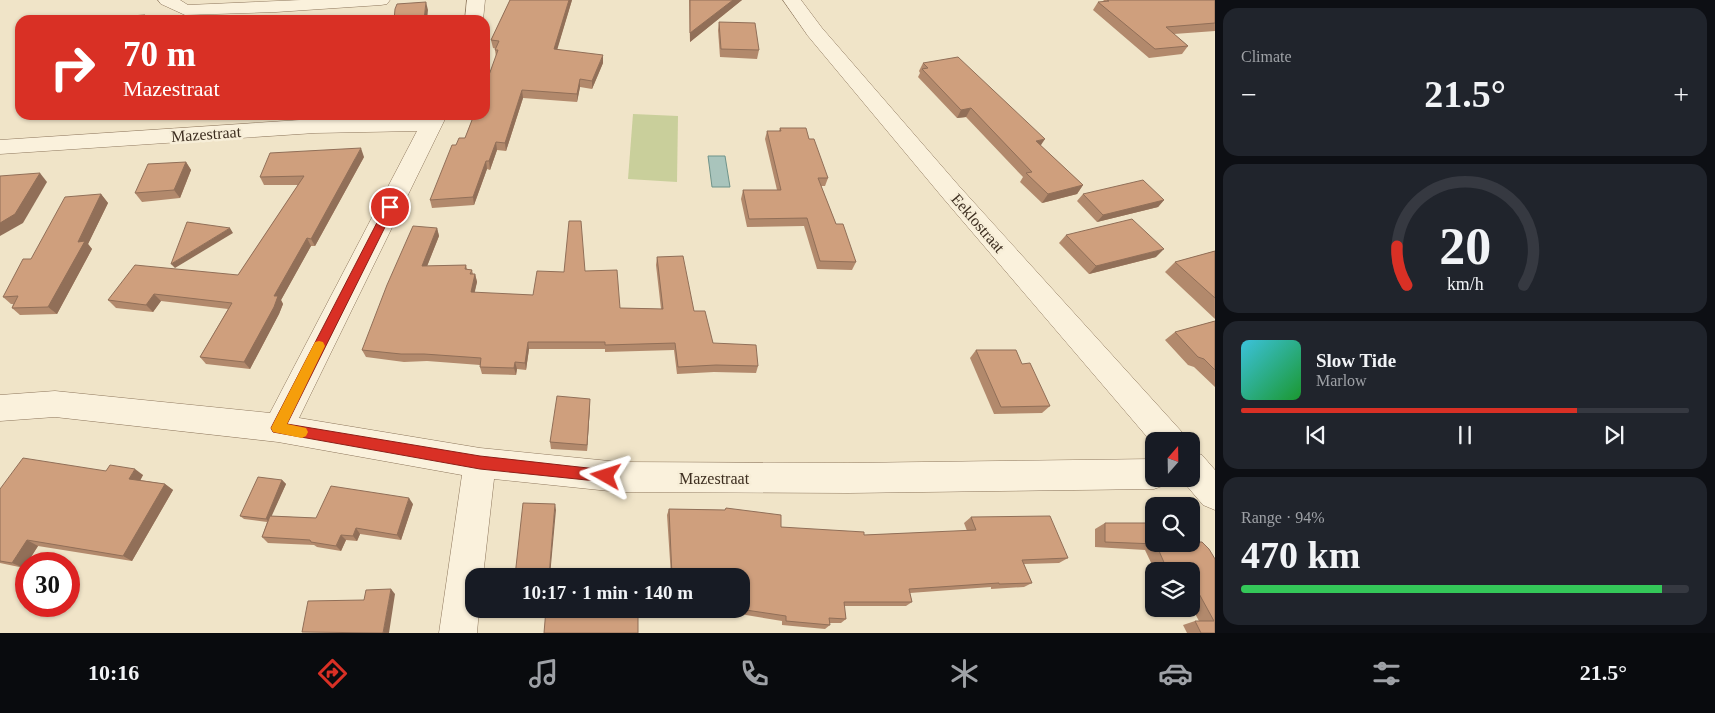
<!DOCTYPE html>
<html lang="en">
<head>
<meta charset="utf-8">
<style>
  :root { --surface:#171b24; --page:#20242c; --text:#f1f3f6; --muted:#9ea1a6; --line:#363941; --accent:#d93025 }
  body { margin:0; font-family:"Times New Roman",serif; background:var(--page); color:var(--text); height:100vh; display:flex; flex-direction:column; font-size:19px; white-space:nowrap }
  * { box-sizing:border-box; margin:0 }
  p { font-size:16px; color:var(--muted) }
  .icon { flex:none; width:28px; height:28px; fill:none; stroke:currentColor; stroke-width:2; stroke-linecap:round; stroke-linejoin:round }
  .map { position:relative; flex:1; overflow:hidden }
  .drawer { display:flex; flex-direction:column; gap:8px; padding:8px; background:#0d0f14; width:500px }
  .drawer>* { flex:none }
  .guide { position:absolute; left:15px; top:15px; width:475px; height:105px; border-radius:15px; box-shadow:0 1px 4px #0004; background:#d93025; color:#fff; overflow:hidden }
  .needle { width:32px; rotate:20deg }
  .fabs { position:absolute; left:1145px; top:432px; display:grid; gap:10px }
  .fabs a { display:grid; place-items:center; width:55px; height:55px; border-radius:10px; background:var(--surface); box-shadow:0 1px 4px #0004; font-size:25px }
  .speed { position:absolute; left:15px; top:552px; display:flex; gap:10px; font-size:25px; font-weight:700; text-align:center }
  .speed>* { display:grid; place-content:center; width:65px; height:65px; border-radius:50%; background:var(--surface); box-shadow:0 1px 4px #0004; line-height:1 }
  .speed .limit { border:8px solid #d22; background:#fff; color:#111 }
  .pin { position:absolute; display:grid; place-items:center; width:42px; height:42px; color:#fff; margin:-21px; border:2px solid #fff; border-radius:50%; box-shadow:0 1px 5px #0007 }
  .me { position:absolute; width:55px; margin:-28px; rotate:276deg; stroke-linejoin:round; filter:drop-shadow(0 0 4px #0008) }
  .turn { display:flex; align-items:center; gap:18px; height:105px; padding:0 25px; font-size:22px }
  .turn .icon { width:65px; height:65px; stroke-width:2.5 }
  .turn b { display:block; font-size:35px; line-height:42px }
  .big { font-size:38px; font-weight:800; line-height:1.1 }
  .drawer .widget { flex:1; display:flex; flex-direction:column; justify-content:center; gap:8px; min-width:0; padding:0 18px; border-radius:15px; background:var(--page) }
  .drawer .dial { align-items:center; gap:0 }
  .dial svg { height:130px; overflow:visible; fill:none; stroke:var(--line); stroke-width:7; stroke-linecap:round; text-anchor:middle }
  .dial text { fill:var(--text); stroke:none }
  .song { display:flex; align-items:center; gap:15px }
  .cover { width:60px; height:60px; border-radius:8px; background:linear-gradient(135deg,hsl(190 70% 55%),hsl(130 70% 35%)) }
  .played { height:5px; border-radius:2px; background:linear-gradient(90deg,var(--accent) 75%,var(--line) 75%) }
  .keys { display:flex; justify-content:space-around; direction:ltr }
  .heat { display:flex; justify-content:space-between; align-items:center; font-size:28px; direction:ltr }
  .charge { height:8px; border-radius:4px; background:linear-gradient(90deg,#34c759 94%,var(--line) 0) }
  .trip { position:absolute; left:465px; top:568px; width:285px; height:50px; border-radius:15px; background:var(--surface); box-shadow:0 1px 4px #0004; font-weight:800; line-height:50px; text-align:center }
  .dock { display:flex; height:80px; justify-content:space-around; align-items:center; background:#090b0e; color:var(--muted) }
  .dock .icon { width:35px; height:35px }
  .dock .active { color:var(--accent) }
  .dock b { font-size:22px; color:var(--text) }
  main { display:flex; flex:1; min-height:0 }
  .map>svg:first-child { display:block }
  .green { fill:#c9cf9b }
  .water { fill:#a9c4bc; stroke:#6f938a }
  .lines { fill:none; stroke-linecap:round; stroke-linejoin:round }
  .minor-casing { stroke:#8d765c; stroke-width:1 }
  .tertiary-casing { stroke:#8d765c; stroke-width:1 }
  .minor { fill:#faf1dc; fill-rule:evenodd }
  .tertiary { fill:#faf1dc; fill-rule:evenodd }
  .wall { fill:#b2896c }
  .shaded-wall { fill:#916f58 }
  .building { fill:#cf9f7d; stroke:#916f58 }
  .route { fill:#d93025; stroke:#8d1f18 }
  .slow { fill:#f59e0b }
  .labels { text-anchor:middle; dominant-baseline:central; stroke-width:5; stroke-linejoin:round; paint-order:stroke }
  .street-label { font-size:16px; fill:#3d2e20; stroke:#f7eed8 }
</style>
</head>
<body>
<main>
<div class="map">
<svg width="1215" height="633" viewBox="0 0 1215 633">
  <rect width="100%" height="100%" fill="#f0e4c8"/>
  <path class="green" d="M633 114 678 116 677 182 628 179Z"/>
  <path class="water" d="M708 156H725L730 187H712Z"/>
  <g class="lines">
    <defs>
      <g id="minor">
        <path d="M158 0H180L188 5 301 0H390L387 4 381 5 276 12 185 15 161 4Z"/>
        <path d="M467 0H485L483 20H465Z"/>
        <path d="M425 115H447L299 418 480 448 619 462 848 463 1154 459V479H1168L1165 485 1154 489 848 493 619 492 494 479 483 576H474V609H479L477 633H439L462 475 278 442 55 417 0 421V395L55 391 270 413 417 131 315 133 0 154V140L315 119 424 117Z"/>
      </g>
      <g id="tertiary">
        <path d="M783 0H801L822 28 959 186 1181 431 1186 441H1154V445L943 198 808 36Z"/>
        <path d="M1191 451 1202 455 1215 470V510L1203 505 1181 479H1191Z"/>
      </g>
    </defs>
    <use href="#minor" class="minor-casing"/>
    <use href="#tertiary" class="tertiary-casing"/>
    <use href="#minor" class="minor"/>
    <use href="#tertiary" class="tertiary"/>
  </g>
  <g class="wall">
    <path d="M510 0H572L557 49 603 63 592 89 580 87 577 102 523 98 506 151 497 150 490 170 487 169 474 205 432 208 430 200 456 145 465 138 496 57 495 50 496 49 493 48 491 40Z"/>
    <path d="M689 0H742L690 42Z"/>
    <path d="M1104 0H1215V31L1174 34 1188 46 1182 54 1149 58 1093 10 1098 2H1102Z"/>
    <path d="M719 22 759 50 757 59 720 57 718 30Z"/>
    <path d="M923 63 1041 146 1083 185 1077 194 1042 203 1020 182 1023 177 966 117 957 118 918 77 920 73 919 71Z"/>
    <path d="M780 128 809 139 828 178 825 186H821L836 224 856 262 852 270 817 269 804 226 747 227 741 199 743 190H777L765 139 767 131H779Z"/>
    <path d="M364 157 315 246H311L281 300 283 304 279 314 250 369 206 364 200 357 228 309 161 301 153 312 116 308 108 300 238 275 298 185H264L260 177Z"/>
    <path d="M186 162 191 170 180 198 142 202 135 193Z"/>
    <path d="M101 194 108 203 88 244 92 249 57 314 20 315 12 308 13 304H11L3 297 31 259Z"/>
    <path d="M1083 194 1164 200 1158 207 1097 222 1077 201Z"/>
    <path d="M437 228 439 236 427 266 466 265 467 269 472 270 473 274H475L477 282 474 293 533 295 564 272 585 271 620 308 661 309 656 265 657 257 694 311 713 343 758 366 756 373 714 372 677 374 674 350 605 352V349H529L526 370 517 369 516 375 482 374 480 367V365L427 361 404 362 366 357 362 350Z"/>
    <path d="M1066 235 1156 257 1089 274 1059 243Z"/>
    <path d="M1215 251V319L1165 272 1175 262Z"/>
    <path d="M1215 321V387L1194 367 1188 365 1165 340 1175 332Z"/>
    <path d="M976 350 1022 364 1050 406 1042 413 994 414 970 358Z"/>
    <path d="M590 406 587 451 551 449 550 442Z"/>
    <path d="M106 471 143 475 140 480 165 484 173 490 132 561 38 546 24 568 0 563V489Z"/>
    <path d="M282 480 286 484 271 516 316 518 413 504 401 540 360 534 357 541 346 540 341 551 317 547 314 545 268 543 262 537 267 522 244 519 240 516Z"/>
    <path d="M726 508 781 527 864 535 967 531 964 523 971 517 1068 558 1059 563 1024 564 1032 583 1024 587 991 589V587L910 593 912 602 906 606H844L846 619 841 623H830V625L825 629 782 625V621L734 613V609H741V576H671L667 515 669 509 725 510Z"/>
    <path d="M1105 523 1154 544 1209 549 1215 633H1187L1183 625 1195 621H1199L1191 606V571H1155L1145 550 1095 547V529Z"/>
  </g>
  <g class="shaded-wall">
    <path d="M569 0H572L555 57 554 49Z"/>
    <path d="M733 0H742L690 42V33Z"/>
    <path d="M426 2 428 10 427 20H424Z"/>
    <path d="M145 15 148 20H142Z"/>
    <path d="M603 55V63L592 89V81Z"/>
    <path d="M580 79V87L577 102V94Z"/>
    <path d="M522 90 523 98 506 151 505 143Z"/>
    <path d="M971 108 966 117 957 118 961 110Z"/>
    <path d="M1045 139 1039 148 1036 141Z"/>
    <path d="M496 142 497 150 490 170 489 161Z"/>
    <path d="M361 148 364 157 315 246 311 239Z"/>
    <path d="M486 161 487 169 474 205 473 197Z"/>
    <path d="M186 162 191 170 180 198 174 190Z"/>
    <path d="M40 173 47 182 23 223 0 236V223Z"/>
    <path d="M1083 185 1077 194 1042 203 1048 194Z"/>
    <path d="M101 194 108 203 88 244 92 249 57 314 48 307 78 242Z"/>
    <path d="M1164 200 1158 207 1097 222 1103 215Z"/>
    <path d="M230 228 233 233 175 268 171 264Z"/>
    <path d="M437 228 439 236 424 274 422 266Z"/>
    <path d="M307 238 311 246 281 300 283 304 279 314 250 369 244 362 274 296Z"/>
    <path d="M1164 249 1156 257 1089 274 1096 266Z"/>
    <path d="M475 274 477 282 473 300 471 292Z"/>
    <path d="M154 294 161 301 153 312 146 305Z"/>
    <path d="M528 342 529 349 526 370 525 363Z"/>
    <path d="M515 362 517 369 516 375 514 368Z"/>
    <path d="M590 399V406L587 451V445Z"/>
    <path d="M135 469 143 475 138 485 129 479Z"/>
    <path d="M282 480 286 484 269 522 266 519Z"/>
    <path d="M165 484 173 490 132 561 123 556Z"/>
    <path d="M409 498 413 504 401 540 397 535Z"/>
    <path d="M555 504 556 510 550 576H549Z"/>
    <path d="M356 528 360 534 357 541 353 536Z"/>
    <path d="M341 535 346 540 341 551 336 546Z"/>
    <path d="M27 540 38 546 24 568 12 563Z"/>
    <path d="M391 589 395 594 389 633H383Z"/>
  </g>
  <g class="building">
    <path d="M510 0H569L554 49 603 55 592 81 580 79 577 94 522 90 505 143 496 142 489 161H486L473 197 430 200 452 145H456L459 138H465L474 115H485V86L498 50H495L499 41 491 40Z"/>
    <path d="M690 0H733L690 33Z"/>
    <path d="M1107 0H1215V23L1166 27 1188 46 1155 49 1098 2 1109 1Z"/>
    <path d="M426 2 424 20H394L395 9 397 4Z"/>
    <path d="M145 15 142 20H114L116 17Z"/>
    <path d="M289 16 290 20H223Z"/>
    <path d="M719 22 755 23 759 50 721 49Z"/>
    <path d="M958 57 1045 139 1036 141 1083 185 1048 194 1026 173 1032 172 971 108 961 110 922 69 928 68 923 63Z"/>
    <path d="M780 128H806L809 139H814L828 178H818L836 224H843L856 262 820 261 807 218 749 219 743 190H781L767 131H781Z"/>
    <path d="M361 148 311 239 307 238 274 296H278L274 307 244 362 200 357 232 303 154 294 146 305 108 300 135 265 238 275 304 176 260 177 270 153Z"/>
    <path d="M186 162 174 190 135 193 148 164Z"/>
    <path d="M40 173 15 214 0 223V176Z"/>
    <path d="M1143 180 1164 200 1103 215 1083 194Z"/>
    <path d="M101 194 78 242 85 241 48 307 12 308 18 296 3 297 23 259H31L65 197Z"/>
    <path d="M1132 219 1164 249 1096 266 1066 235Z"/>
    <path d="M569 221H581L585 271 617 270 620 308 663 309 657 257 683 256 694 311H705L713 343 756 345 758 366 716 365 678 367 675 343 605 345V342H528L525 363 515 362 514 368 480 367 481 358 424 354H401L362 350 387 285 413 226 437 228 422 266 466 265 465 269 472 270 470 274H475L471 292 533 295 537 271 564 272Z"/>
    <path d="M187 222 230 228 171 264Z"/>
    <path d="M1215 251V298L1175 262Z"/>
    <path d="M1215 321V370L1204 359 1198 357 1175 332Z"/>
    <path d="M976 350H1016L1022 364 1030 363 1050 406 1001 407Z"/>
    <path d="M557 396 590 399 587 445 550 442Z"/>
    <path d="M23 458 106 471 110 465 135 469 129 479 165 484 123 556 27 540 12 563 0 561V489Z"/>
    <path d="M258 477 282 480 266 519 240 516Z"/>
    <path d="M331 486 409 498 397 535 356 528 353 536 341 535 336 546 311 542 310 540 262 537 270 516 316 518Z"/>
    <path d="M523 503 555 504 549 576H515Z"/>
    <path d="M726 508 781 515V527L864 532V535L976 530 971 517 1050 516 1068 558 1022 560 1032 583 999 584V583L909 589 912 602H844L846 619 829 618 830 625 786 621V616L739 609H741V576H672L669 509 725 510Z"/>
    <path d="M1105 523H1154V544H1191V542H1202L1209 549 1215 559V633H1201L1195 621H1214L1191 579V571H1187L1185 567H1166L1156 544 1105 542Z"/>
    <path d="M391 589 383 633 302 632 308 601 364 600 366 590Z"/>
    <path d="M546 609H603V616L638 617V633H544Z"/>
  </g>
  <path class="route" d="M390 203 395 207 287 424 480 456 606 470 611 472 613 476 611 481 606 482 480 469 273 432 271 428 273 424 385 207Z"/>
  <path class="slow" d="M319 341 323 342 325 346 287 424 306 428 308 432 306 436 302 438 273 432 271 428 273 424 315 342Z"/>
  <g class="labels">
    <g class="street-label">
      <text transform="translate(206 134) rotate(-4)">Mazestraat</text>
      <text transform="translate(978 223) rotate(49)">Eeklostraat</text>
      <text x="714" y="478">Mazestraat</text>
    </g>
  </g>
</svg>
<div class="fabs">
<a><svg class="needle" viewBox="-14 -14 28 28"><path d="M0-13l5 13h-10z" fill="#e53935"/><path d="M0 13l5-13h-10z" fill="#9ea1a6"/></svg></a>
<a><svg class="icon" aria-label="search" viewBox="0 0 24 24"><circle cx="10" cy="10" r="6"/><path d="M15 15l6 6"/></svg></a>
<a><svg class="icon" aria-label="layers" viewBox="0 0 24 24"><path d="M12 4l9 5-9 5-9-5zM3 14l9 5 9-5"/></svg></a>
</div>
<div class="speed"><div class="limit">30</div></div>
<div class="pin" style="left:390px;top:207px;background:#d93025"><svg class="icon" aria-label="arrive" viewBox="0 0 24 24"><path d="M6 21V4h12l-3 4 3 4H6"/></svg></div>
<svg class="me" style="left:606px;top:476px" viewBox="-20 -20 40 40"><path d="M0-17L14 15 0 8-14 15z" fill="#d93025" stroke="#fff" stroke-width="4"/></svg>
<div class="trip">10:17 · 1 min · 140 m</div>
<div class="guide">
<div class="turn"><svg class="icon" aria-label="right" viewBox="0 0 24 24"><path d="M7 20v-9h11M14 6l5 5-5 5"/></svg><div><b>70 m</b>Mazestraat</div></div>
</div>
</div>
<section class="drawer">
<div class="widget"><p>Climate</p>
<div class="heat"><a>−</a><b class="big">21.5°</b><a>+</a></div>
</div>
<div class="widget dial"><svg viewBox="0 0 100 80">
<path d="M14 69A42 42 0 1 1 86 69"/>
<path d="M14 69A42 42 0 0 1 8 45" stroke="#d93025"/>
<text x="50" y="56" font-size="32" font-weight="700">20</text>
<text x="50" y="72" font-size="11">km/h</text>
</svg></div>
<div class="widget">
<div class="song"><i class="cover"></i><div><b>Slow Tide</b><p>Marlow</p></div></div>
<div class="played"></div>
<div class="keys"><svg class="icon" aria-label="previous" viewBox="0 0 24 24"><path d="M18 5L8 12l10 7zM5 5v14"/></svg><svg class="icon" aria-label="pause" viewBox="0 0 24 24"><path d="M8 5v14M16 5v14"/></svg><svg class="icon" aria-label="next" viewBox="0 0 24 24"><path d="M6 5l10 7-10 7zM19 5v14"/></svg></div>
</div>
<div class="widget"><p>Range · 94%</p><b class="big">470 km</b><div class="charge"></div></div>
</section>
</main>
<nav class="dock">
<b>10:16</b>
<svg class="icon active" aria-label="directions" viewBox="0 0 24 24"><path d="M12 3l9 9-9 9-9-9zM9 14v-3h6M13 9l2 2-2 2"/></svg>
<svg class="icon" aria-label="music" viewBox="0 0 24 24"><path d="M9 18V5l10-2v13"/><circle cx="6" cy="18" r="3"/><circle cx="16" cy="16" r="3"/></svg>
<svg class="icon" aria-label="phone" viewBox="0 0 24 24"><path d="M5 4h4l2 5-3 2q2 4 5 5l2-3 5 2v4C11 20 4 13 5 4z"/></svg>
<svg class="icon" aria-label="climate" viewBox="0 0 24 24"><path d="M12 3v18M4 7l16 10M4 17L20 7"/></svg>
<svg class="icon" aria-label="car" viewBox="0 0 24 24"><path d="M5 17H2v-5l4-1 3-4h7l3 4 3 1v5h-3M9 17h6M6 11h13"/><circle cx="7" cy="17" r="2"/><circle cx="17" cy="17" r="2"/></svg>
<svg class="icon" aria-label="filters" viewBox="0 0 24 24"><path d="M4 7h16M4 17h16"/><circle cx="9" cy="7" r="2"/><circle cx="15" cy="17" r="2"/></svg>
<b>21.5°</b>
</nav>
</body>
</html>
